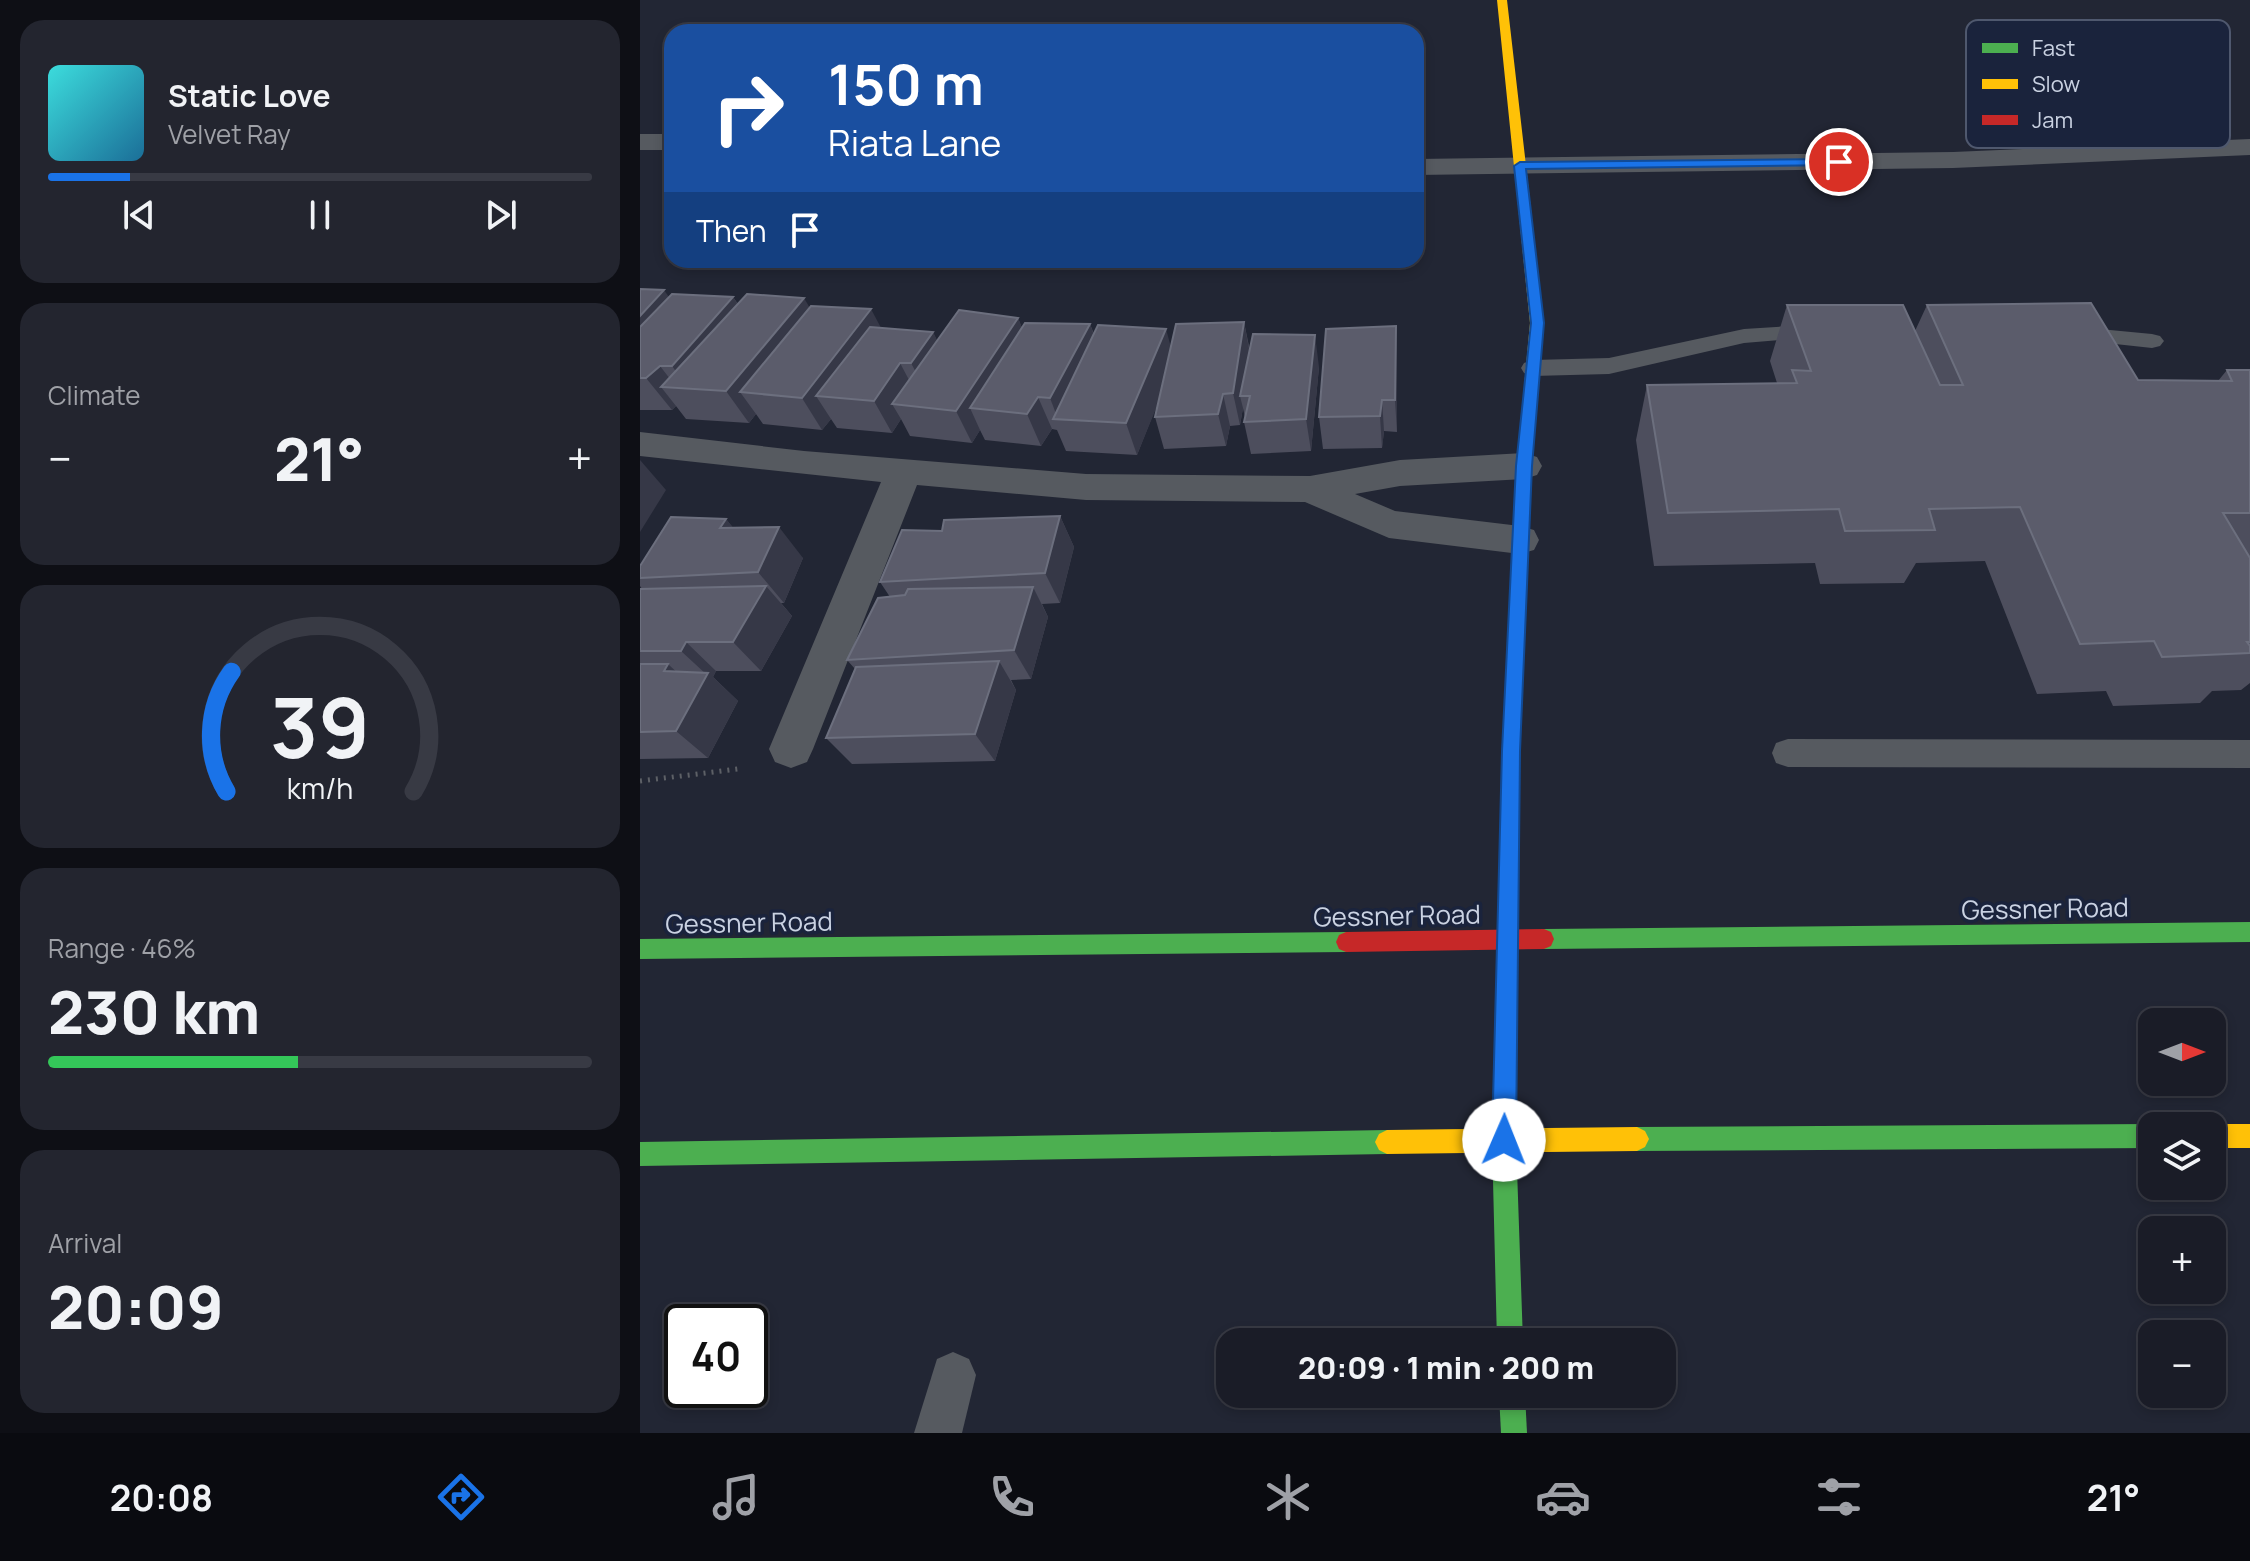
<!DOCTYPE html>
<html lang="en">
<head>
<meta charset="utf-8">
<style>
  :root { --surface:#1a1c27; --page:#23252f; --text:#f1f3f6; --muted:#9fa1a7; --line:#383a44; --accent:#1a73e8 }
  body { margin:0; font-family:Manrope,sans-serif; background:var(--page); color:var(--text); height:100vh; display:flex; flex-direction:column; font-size:30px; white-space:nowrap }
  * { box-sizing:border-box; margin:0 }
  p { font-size:26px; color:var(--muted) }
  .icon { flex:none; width:44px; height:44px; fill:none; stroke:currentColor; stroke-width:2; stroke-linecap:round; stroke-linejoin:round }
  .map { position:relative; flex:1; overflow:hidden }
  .details { display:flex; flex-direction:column; gap:20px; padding:20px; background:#0e0f15; width:640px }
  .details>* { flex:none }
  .hud { position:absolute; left:24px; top:24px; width:760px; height:244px; border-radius:24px; box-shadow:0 4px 12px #0003,0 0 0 2px var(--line); background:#1a4fa0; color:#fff; overflow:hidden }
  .needle { width:52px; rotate:90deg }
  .buttons { position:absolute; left:1498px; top:1008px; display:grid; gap:16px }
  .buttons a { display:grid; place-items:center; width:88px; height:88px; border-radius:16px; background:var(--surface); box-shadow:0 4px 12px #0003,0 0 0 2px var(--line); font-size:40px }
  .speed { position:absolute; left:24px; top:1304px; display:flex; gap:16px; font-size:40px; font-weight:700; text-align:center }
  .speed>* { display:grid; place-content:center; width:104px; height:104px; border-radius:50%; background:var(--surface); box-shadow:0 4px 12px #0003,0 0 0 2px var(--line); line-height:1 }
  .speed .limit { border:4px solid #111; border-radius:12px; background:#fff; color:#111 }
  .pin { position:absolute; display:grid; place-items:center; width:68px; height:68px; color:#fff; margin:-34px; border:4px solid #fff; border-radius:50%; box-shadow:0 2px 8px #0007 }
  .me { position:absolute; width:88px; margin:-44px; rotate:1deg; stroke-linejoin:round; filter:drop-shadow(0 0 6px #0008) }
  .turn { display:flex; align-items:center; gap:28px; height:168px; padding:0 32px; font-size:36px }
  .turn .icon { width:104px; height:104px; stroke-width:2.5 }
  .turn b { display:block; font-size:56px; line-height:68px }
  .then { display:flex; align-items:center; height:76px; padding:0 32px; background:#0003; gap:16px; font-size:30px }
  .big { font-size:60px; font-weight:800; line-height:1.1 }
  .details .tile { flex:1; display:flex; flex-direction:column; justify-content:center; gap:12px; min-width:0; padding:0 28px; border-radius:24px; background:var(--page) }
  .details .dial { align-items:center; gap:0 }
  .dial svg { height:208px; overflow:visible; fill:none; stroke:var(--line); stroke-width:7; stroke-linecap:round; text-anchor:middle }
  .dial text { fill:var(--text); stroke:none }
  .song { display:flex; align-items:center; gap:24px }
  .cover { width:96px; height:96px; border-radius:12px; background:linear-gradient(135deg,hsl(180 70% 55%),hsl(200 70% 35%)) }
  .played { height:8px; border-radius:4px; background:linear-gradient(90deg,var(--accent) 15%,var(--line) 15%) }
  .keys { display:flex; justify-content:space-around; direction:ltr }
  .heat { display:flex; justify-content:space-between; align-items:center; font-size:44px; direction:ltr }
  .charge { height:12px; border-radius:6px; background:linear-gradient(90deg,#34c759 46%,var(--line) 0) }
  .trip { position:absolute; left:576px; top:1328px; width:460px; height:80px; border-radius:24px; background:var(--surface); box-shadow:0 4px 12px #0003,0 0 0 2px var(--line); font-weight:800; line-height:80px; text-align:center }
  .tab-bar { display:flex; height:128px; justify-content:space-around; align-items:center; background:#0a0b10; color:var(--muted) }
  .tab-bar .icon { width:56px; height:56px }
  .tab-bar .selected { color:var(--accent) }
  .tab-bar b { font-size:36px; color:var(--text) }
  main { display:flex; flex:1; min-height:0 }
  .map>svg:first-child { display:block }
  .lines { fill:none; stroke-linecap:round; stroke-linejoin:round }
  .path { stroke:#5d6066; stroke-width:5; stroke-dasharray:2 6; stroke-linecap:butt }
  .lane { fill:#565a60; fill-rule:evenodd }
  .street { fill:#565a60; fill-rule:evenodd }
  .fast { fill:#4caf50; fill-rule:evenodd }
  .slow { fill:#ffc107; fill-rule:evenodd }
  .jam { fill:#c62828; fill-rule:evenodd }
  .wall { fill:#4d4e5d }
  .shaded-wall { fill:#363847 }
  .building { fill:#5b5c6b; stroke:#6c6f7e; stroke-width:2 }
  .route { fill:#1a73e8; stroke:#114b97; stroke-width:2 }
  .labels { text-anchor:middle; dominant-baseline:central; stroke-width:7; stroke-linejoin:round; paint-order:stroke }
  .street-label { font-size:26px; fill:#cad2e2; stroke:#1a233c }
  .key { fill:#1a233c; stroke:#4f586e; stroke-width:2 }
  .key-label { font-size:22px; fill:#cad2e2 }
</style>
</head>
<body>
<main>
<section class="details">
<div class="tile">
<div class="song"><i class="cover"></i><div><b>Static Love</b><p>Velvet Ray</p></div></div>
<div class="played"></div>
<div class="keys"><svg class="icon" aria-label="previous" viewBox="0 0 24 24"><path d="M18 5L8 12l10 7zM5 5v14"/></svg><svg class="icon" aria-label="pause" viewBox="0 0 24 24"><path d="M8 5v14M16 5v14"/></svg><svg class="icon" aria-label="next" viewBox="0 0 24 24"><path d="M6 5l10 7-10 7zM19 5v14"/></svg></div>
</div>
<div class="tile"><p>Climate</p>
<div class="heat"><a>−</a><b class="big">21°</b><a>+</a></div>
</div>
<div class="tile dial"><svg viewBox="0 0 100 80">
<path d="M14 69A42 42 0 1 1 86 69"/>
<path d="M14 69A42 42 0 0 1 16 23" stroke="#1a73e8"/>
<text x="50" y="56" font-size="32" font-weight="700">39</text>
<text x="50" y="72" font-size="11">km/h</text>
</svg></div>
<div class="tile"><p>Range · 46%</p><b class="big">230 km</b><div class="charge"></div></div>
<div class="tile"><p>Arrival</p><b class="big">20:09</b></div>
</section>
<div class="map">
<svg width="1610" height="1433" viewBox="0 0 1610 1433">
  <rect width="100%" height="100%" fill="#222634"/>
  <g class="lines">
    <path class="path" d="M0 781 98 769"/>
    <g class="lane">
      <path d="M1182 324 1190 326 1194 331 1190 336 1104 343 969 374 893 376 884 373 881 368 884 363 893 360 969 358 1104 329Z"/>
      <path d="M1428 326 1512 334 1520 336 1524 341 1520 346 1512 348 1420 338 1416 333 1420 328Z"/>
      <path d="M1148 739 1610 740V768L1148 767 1136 763 1132 753 1136 743Z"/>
      <path d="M313 1352 329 1359 336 1375 322 1433H274L297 1359Z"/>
    </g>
    <g class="street">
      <rect x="0" y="134" width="32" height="16"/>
      <path d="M1610 139V155L1313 168 776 175V159L1313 152Z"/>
      <path d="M0 432 164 451 446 474 670 476 760 460 884 453 897 457 902 466 897 475 884 479 760 486 715 494 755 511 880 526 894 530 899 540 894 550 880 554 749 538 665 502 446 500 277 485 173 749 167 762 151 768 135 762 129 749 241 482 0 456Z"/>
    </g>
    <g class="fast">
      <path d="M891 383 898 387 891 466 880 751 876 1140 883 1342H857L852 1140 862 751 877 466 884 387Z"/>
      <path d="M1610 922V942L904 949 897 946 894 939 897 932 904 929Z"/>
      <path d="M706 932 713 935 716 942 713 949 706 952 0 959V939Z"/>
      <path d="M1512 1124 1516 1126H1512V1148L997 1151 989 1147 985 1139 989 1131 997 1127Z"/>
      <path d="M747 1130 755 1134 759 1142 755 1150 747 1154 0 1166V1142Z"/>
      <path d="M859 1394H885L887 1433H861Z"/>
    </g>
    <g class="slow">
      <path d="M857 0H867L904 323 898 387 891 391 884 387 890 323Z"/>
      <path d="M1572 1124H1610V1148H1572V1126H1568Z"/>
      <path d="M997 1127 1005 1131 1009 1139 1005 1147 997 1151 747 1154 739 1150 735 1142 739 1134 747 1130Z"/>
    </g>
    <path class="jam" d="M904 929 911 932 914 939 911 946 904 949 706 952 699 949 696 942 699 935 706 932Z"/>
  </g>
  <g class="wall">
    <path d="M0 289 29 297H93L98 304 170 307 241 328 293 332 297 341 378 318 382 328 450 324 454 334 531 347 604 322 610 351 679 367 671 451 611 454 604 422 605 418 603 408 600 425 590 426 586 446 524 449 515 417 518 402 497 455 426 451 417 430 412 429 401 446 345 440 340 430 332 443 270 436 261 419 252 433 197 428 191 419 182 430 123 424 116 414 109 423 46 419 36 406 32 410H0Z"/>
    <path d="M1147 305 1275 331 1287 305 1498 380 1578 381 1587 370H1610V683L1601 690 1572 691 1560 703 1473 706 1466 691 1397 694 1345 561 1276 563 1264 583 1180 584 1175 563 1014 566 996 440 1007 385 1137 383 1130 361Z"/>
    <path d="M756 326 757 358V432L744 431 742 448 683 449 679 417Z"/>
    <path d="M420 516 434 547 420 603 402 604 408 617 391 679 371 680 376 690 355 761 212 764 186 738 215 669 207 660 250 597 240 582 302 531Z"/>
    <path d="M86 519 93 528 163 558 144 603H141L152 616 121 671H76L73 677 98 701 68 758 0 759V589H2L0 586V566Z"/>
  </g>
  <g class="shaded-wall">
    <path d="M24 290 47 323 0 375V316Z"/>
    <path d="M93 297 114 329 49 389 32 366Z"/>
    <path d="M164 298 183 330 100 392 116 414 109 423 86 391Z"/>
    <path d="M231 309 248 341 176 396 191 419 182 430 162 398Z"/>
    <path d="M378 318 391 350 330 408 340 430 332 443 316 411Z"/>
    <path d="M604 322 610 354 600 396 603 408 600 425 593 393Z"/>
    <path d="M450 324 461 356 418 419 410 398Z"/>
    <path d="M756 326 757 358V432L755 400Z"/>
    <path d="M526 329 535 362 497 455 486 423Z"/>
    <path d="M293 332 309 364 288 395 271 363Z"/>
    <path d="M675 335 679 367 671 451 666 419Z"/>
    <path d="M260 363 277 395 252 404 261 419 252 433 234 401Z"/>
    <path d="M20 366 37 388 21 387 36 406 32 410 6 378Z"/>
    <path d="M583 394 590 426 586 446 578 414Z"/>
    <path d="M398 397 412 429 401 446 387 414Z"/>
    <path d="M742 400 744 431 742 448 740 416Z"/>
    <path d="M0 460 26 490 0 532Z"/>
    <path d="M420 516 434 547 420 603 405 573Z"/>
    <path d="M86 519 112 550 80 528Z"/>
    <path d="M139 527 163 558 144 603 118 572Z"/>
    <path d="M126 586 152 616 121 671 93 642Z"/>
    <path d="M393 587 408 617 391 679 374 650Z"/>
    <path d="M46 642 76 671 73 677 98 701 68 758 36 731 24 671 28 664 58 692 67 675 41 651Z"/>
    <path d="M359 661 376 690 355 761 335 734Z"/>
  </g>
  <g class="building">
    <path d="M0 289 24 290 0 316Z"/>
    <path d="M32 294 93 297 32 366H20L6 378H0V327Z"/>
    <path d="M107 294 164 298 86 391 21 387Z"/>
    <path d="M1451 303 1498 380 1592 381 1587 370H1610V513H1583L1610 558V642H1607L1610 646V653L1522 657 1514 641 1440 644 1380 507 1289 509 1295 530 1205 531 1199 509 1028 513 1007 385 1157 383 1152 370 1171 371 1147 305H1263L1300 385H1323L1287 305Z"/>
    <path d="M171 306 231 309 162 398 100 392Z"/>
    <path d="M319 310 378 318 316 411 252 404Z"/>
    <path d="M604 322 593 393 583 394 578 414 515 417 536 324Z"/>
    <path d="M385 323 450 324 410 398 398 397 387 414 330 408Z"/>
    <path d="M458 325 526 329 486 423 413 419Z"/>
    <path d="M756 326 755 400H742L740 416 679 417 686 329Z"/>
    <path d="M230 327 293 332 271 363H260L234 401 176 396Z"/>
    <path d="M613 334 675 335 666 419 604 422 610 396H600Z"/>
    <path d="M420 516 405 573 240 582 262 530 302 531 304 520Z"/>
    <path d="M31 517 86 519 80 528 139 527 118 572 0 578V566Z"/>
    <path d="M126 586 93 642H46L41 651H0V589Z"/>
    <path d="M393 587 374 650 207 660 238 598 265 595 268 589Z"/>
    <path d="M359 661 335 734 186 738 216 667Z"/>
    <path d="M0 664H28L24 671 68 673 36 731 0 732Z"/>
  </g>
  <path class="route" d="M1199 159 1205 162 1203 165 886 169 904 323 892 466 880 751 876 1140 872 1149 864 1152 855 1149 852 1140 862 751 876 466 891 323 874 166 880 162Z"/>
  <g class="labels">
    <g class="street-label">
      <text transform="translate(1405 908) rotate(-1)">Gessner Road</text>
      <text transform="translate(757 915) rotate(-1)">Gessner Road</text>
      <text transform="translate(109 922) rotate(-1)">Gessner Road</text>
    </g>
  </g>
  <rect x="1326" y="20" width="264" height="128" rx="12" class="key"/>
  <rect x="1342" y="43" width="36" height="10" fill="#4caf50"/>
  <rect x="1342" y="79" width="36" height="10" fill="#ffc107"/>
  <rect x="1342" y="115" width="36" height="10" fill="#c62828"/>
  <g class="key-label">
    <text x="1392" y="56">Fast</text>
    <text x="1392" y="92">Slow</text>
    <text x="1392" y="128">Jam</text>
  </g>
</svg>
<div class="buttons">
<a><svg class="needle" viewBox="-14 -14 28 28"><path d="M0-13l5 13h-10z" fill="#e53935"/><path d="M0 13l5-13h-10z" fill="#9fa1a7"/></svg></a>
<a><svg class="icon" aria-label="layers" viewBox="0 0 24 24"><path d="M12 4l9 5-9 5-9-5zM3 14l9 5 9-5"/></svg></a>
<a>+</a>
<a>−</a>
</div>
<div class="speed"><div class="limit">40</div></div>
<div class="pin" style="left:1199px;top:162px;background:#d93025"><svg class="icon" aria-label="arrive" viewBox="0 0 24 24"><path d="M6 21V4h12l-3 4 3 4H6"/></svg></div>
<svg class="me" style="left:864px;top:1140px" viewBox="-20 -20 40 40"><circle r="19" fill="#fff"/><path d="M0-13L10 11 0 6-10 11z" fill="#1a73e8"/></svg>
<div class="trip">20:09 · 1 min · 200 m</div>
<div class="hud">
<div class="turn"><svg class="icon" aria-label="right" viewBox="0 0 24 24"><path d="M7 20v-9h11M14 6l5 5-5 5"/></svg><div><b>150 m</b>Riata Lane</div></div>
<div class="then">Then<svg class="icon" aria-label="arrive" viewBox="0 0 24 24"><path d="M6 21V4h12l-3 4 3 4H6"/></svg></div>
</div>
</div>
</main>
<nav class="tab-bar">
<b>20:08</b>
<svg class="icon selected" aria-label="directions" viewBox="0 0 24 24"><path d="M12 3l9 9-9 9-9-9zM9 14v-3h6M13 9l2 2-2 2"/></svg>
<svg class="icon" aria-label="music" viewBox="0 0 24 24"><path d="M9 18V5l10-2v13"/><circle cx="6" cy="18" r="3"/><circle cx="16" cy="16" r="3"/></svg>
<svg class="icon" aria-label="phone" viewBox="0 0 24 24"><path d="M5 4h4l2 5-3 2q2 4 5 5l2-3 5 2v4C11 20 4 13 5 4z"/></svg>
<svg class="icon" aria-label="climate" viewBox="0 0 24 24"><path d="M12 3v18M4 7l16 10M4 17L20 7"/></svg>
<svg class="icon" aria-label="car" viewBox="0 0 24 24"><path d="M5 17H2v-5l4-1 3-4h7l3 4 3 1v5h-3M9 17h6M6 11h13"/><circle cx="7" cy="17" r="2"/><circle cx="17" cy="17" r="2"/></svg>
<svg class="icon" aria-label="filters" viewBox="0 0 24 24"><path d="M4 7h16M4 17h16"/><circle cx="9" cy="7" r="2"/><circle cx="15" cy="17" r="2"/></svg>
<b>21°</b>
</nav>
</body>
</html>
